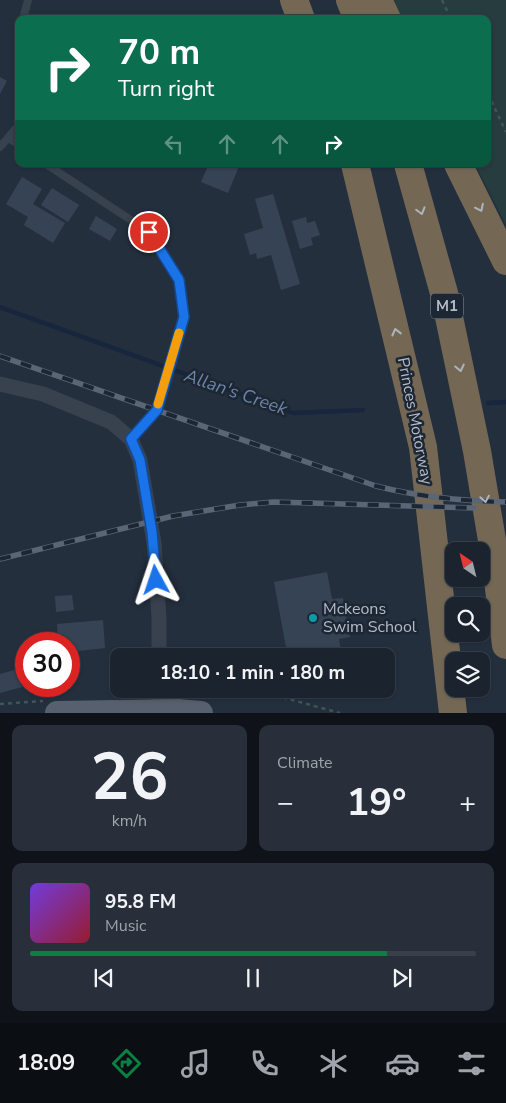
<!DOCTYPE html>
<html lang="en">
<head>
<meta charset="utf-8">
<style>
  :root { --surface:#1b232e; --page:#282f3a; --text:#f1f3f6; --muted:#a0a4aa; --line:#39404a; --accent:#0b8043 }
  body { margin:0; font-family:"Nunito Sans",sans-serif; background:var(--page); color:var(--text); height:100vh; display:flex; flex-direction:column; font-size:19px; white-space:nowrap }
  * { box-sizing:border-box; margin:0 }
  p { font-size:16px; color:var(--muted) }
  .icon { flex:none; width:28px; height:28px; fill:none; stroke:currentColor; stroke-width:2; stroke-linecap:round; stroke-linejoin:round }
  .map { position:relative; height:713px; overflow:hidden }
  .drawer { display:flex; flex-direction:column; gap:12px; padding:12px; background:#0f1319; flex:1 }
  .drawer>* { flex:none }
  .hud { position:absolute; left:15px; top:15px; width:476px; height:152px; border-radius:10px; box-shadow:0 1px 4px #0004,0 0 0 1px var(--line); background:#0b6e4f; color:#fff; overflow:hidden }
  .needle { width:32px; rotate:325deg }
  .buttons { position:absolute; left:445px; top:542px; display:grid; gap:10px }
  .buttons a { display:grid; place-items:center; width:45px; height:45px; border-radius:10px; background:var(--surface); box-shadow:0 1px 4px #0004,0 0 0 1px var(--line); font-size:25px }
  .speed { position:absolute; left:15px; top:632px; display:flex; gap:10px; font-size:25px; font-weight:700; text-align:center }
  .speed>* { display:grid; place-content:center; width:65px; height:65px; border-radius:50%; background:var(--surface); box-shadow:0 1px 4px #0004,0 0 0 1px var(--line); line-height:1 }
  .speed .limit { border:8px solid #d22; background:#fff; color:#111 }
  .pin { position:absolute; display:grid; place-items:center; width:42px; height:42px; color:#fff; margin:-21px; border:2px solid #fff; border-radius:50%; box-shadow:0 1px 5px #0007 }
  .me { position:absolute; width:55px; margin:-28px; rotate:355deg; stroke-linejoin:round; filter:drop-shadow(0 0 4px #0008) }
  .turn { display:flex; align-items:center; gap:18px; height:105px; padding:0 20px; font-size:22px }
  .turn .icon { width:65px; height:65px; stroke-width:2.5 }
  .turn b { display:block; font-size:35px; line-height:42px }
  .lanes { display:flex; align-items:center; height:48px; padding:0 20px; background:#0003; justify-content:center; gap:25px; direction:ltr }
  .lanes .off { opacity:.35 }
  .big { font-size:38px; font-weight:700; line-height:1.1 }
  .drawer .widget { flex:1; display:flex; flex-direction:column; justify-content:center; gap:8px; min-width:0; padding:0 18px; border-radius:10px; background:var(--page) }
  .drawer .dial { align-items:center; gap:0 }
  .dial b { font-size:65px; line-height:1 }
  .song { display:flex; align-items:center; gap:15px }
  .cover { width:60px; height:60px; border-radius:8px; background:linear-gradient(135deg,hsl(260 70% 55%),hsl(350 70% 35%)) }
  .played { height:5px; border-radius:2px; background:linear-gradient(90deg,var(--accent) 80%,var(--line) 80%) }
  .keys { display:flex; justify-content:space-around; direction:ltr }
  .heat { display:flex; justify-content:space-between; align-items:center; font-size:28px; direction:ltr }
  .drawer .tiles { flex:1; display:grid; gap:12px; grid-template-columns:1fr 1fr }
  .widget:last-child { grid-column:span 2 }
  .trip { position:absolute; left:110px; top:648px; width:285px; height:50px; border-radius:10px; background:var(--surface); box-shadow:0 1px 4px #0004,0 0 0 1px var(--line); font-weight:700; line-height:50px; text-align:center }
  .dock { display:flex; height:80px; justify-content:space-around; align-items:center; background:#0b0e12; color:var(--muted) }
  .dock .icon { width:35px; height:35px }
  .dock .selected { color:var(--accent) }
  .dock b { font-size:22px; color:var(--text) }
  .map>svg:first-child { display:block }
  .green { fill:#263c3f }
  .lines { fill:none; stroke-linecap:round; stroke-linejoin:round }
  .stream { stroke:#17263c; stroke-width:4.5 }
  .building { fill:#364354 }
  .path { stroke:#3f5557; stroke-width:2.5; stroke-dasharray:4 4; stroke-linecap:butt }
  .lane { stroke:#38414e; stroke-width:8 }
  .street { stroke:#38414e; stroke-width:15 }
  .primary { stroke:#56606e; stroke-width:24 }
  .highway { stroke:#746855; stroke-width:28 }
  .rail-casing { stroke:#5a6575; stroke-width:5.5 }
  .rail { stroke:#1d2633; stroke-width:4; stroke-dasharray:11; stroke-linecap:butt }
  .oneway { stroke:#aeb4bd }
  .route-casing { stroke:#114b97; stroke-width:12 }
  .route { stroke:#1a73e8; stroke-width:9 }
  .slow { stroke:#f59e0b; stroke-width:9 }
  .culture-dot { fill:#0f9aa8; stroke:#1d2633; stroke-width:2 }
  .labels { text-anchor:middle; dominant-baseline:central; stroke-width:5; stroke-linejoin:round; paint-order:stroke }
  .shield { fill:#1d2633; stroke:#878f9c; stroke-width:1 }
  .shield-label { font-size:15px; font-weight:bold; fill:#b4bcc9 }
  .street-label { font-size:16px; fill:#b4bcc9; stroke:#1d2633 }
  .poi-label { font-size:16px; fill:#b4bcc9; stroke:#1d2633; text-anchor:start }
  .water-label { font-size:18px; font-style:italic; fill:#6d86a8; stroke:#1d2633 }
</style>
</head>
<body>
<div class="map">
<svg width="506" height="713" viewBox="0 0 506 713">
  <rect width="100%" height="100%" fill="#242f3e"/>
  <path class="green" d="M392 0H506V225L475 164H488V19H401Z"/>
  <g class="lines">
    <g class="stream">
      <path d="M0 307 293 413 363 410"/>
      <path d="M488 403 506 402"/>
    </g>
  </g>
  <g class="building">
    <path d="M0 77 7 81 0 94Z"/>
    <path d="M209 164H240L228 193 201 182Z"/>
    <path d="M22 177 42 189 33 204 65 223 53 243 24 225 28 217 6 204Z"/>
    <path d="M52 188 79 205 68 222 41 205Z"/>
    <path d="M273 194 300 284 281 290 271 255 257 259 256 253 250 255 244 234 263 228 255 199Z"/>
    <path d="M96 216 117 229 110 241 89 229Z"/>
    <path d="M306 217 307 223 315 221 320 235 311 238 313 245 300 249 292 221Z"/>
    <path d="M327 572 332 599 343 598 350 637 339 639 341 650 313 656H275L287 653 274 582Z"/>
    <path d="M72 595 74 610 56 612 55 596Z"/>
    <path d="M103 620 105 648 69 652V644H58L57 624Z"/>
    <path d="M26 659V686L0 693V674L18 669 17 662Z"/>
  </g>
  <g class="lines">
    <g class="path">
      <path d="M442 0 451 19"/>
      <path d="M488 94 506 132"/>
      <path d="M252 689 340 713"/>
      <path d="M0 704 43 701"/>
    </g>
    <g class="lane">
      <path d="M23 19 28 0"/>
      <path d="M8 138 19 145"/>
      <path d="M0 147 19 125"/>
      <path d="M46 164 149 232 179 280 184 317 157 410 131 439"/>
    </g>
    <g class="street">
      <path d="M0 384 43 394 111 422 131 439 140 460 154 543 159 618V656"/>
      <path d="M173 689 177 711"/>
      <path d="M159 711V689"/>
    </g>
    <path class="primary" d="M57 713 177 711 201 713"/>
    <g class="highway">
      <path d="M294 0 301 19"/>
      <path d="M350 0 358 19"/>
      <path d="M378 0 387 19"/>
      <path d="M355 164 423 447 453 713"/>
      <path d="M408 164 444 293 477 451 496 564 506 645"/>
      <path d="M458 164 506 261"/>
    </g>
    <defs>
      <g id="rail">
        <path d="M0 356 376 486C419 497 462 501 506 502"/>
        <path d="M0 559 173 516 240 505 273 502 311 503 474 508"/>
      </g>
    </defs>
    <use href="#rail" class="rail-casing"/>
    <use href="#rail" class="rail"/>
  </g>
  <defs><path id="oneway-chevron" d="M-2-3.5L2.5 0L-2 3.5" fill="none" stroke-width="1.6" stroke-linecap="round" stroke-linejoin="round" transform="scale(1.25)"/></defs>
  <g class="oneway">
    <use href="#oneway-chevron" transform="translate(480 208) rotate(64)"/>
    <use href="#oneway-chevron" transform="translate(421 211) rotate(74)"/>
    <use href="#oneway-chevron" transform="translate(396 332) rotate(-104)"/>
    <use href="#oneway-chevron" transform="translate(460 368) rotate(78)"/>
    <use href="#oneway-chevron" transform="translate(485 499) rotate(80)"/>
  </g>
  <g class="lines">
    <defs>
      <path id="route" d="M149 232 179 280 184 317 157 410 131 439 140 460 152 532 156 580"/>
    </defs>
    <use href="#route" class="route-casing"/>
    <use href="#route" class="route"/>
    <path class="slow" d="M158 404 179 333"/>
  </g>
  <circle class="culture-dot" cx="313" cy="618" r="5"/>
  <g class="labels">
    <rect class="shield" x="431" y="293.5" width="32" height="25" rx="4"/>
    <g class="shield-label">
      <text x="447" y="306">M1</text>
    </g>
    <g class="street-label">
      <text transform="translate(415 421) rotate(79)">Princes Motorway</text>
    </g>
    <g class="poi-label">
      <text x="323" y="609">Mckeons<tspan x="323" dy="18">Swim School</tspan></text>
    </g>
    <g class="water-label">
      <text transform="translate(236 392) rotate(19)">Allan's Creek</text>
    </g>
  </g>
</svg>
<div class="buttons">
<a><svg class="needle" viewBox="-14 -14 28 28"><path d="M0-13l5 13h-10z" fill="#e53935"/><path d="M0 13l5-13h-10z" fill="#a0a4aa"/></svg></a>
<a><svg class="icon" aria-label="search" viewBox="0 0 24 24"><circle cx="10" cy="10" r="6"/><path d="M15 15l6 6"/></svg></a>
<a><svg class="icon" aria-label="layers" viewBox="0 0 24 24"><path d="M12 4l9 5-9 5-9-5zM3 14l9 5 9-5"/></svg></a>
</div>
<div class="speed"><div class="limit">30</div></div>
<div class="pin" style="left:149px;top:232px;background:#d93025"><svg class="icon" aria-label="arrive" viewBox="0 0 24 24"><path d="M6 21V4h12l-3 4 3 4H6"/></svg></div>
<svg class="me" style="left:156px;top:580px" viewBox="-20 -20 40 40"><path d="M0-17L14 15 0 8-14 15z" fill="#1a73e8" stroke="#fff" stroke-width="4"/></svg>
<div class="trip">18:10 · 1 min · 180 m</div>
<div class="hud">
<div class="turn"><svg class="icon" aria-label="right" viewBox="0 0 24 24"><path d="M7 20v-9h11M14 6l5 5-5 5"/></svg><div><b>70 m</b>Turn right</div></div>
<div class="lanes"><svg class="icon off" aria-label="left" viewBox="0 0 24 24"><path d="M17 20v-9H6M10 6l-5 5 5 5"/></svg><svg class="icon off" aria-label="ahead" viewBox="0 0 24 24"><path d="M12 20V5M6 11l6-6 6 6"/></svg><svg class="icon off" aria-label="ahead" viewBox="0 0 24 24"><path d="M12 20V5M6 11l6-6 6 6"/></svg><svg class="icon" aria-label="right" viewBox="0 0 24 24"><path d="M7 20v-9h11M14 6l5 5-5 5"/></svg></div>
</div>
</div>
<section class="drawer">
<div class="tiles">
<div class="widget dial"><b>26</b><p>km/h</p></div>
<div class="widget"><p>Climate</p>
<div class="heat"><a>−</a><b class="big">19°</b><a>+</a></div>
</div>
<div class="widget">
<div class="song"><i class="cover"></i><div><b>95.8 FM</b><p>Music</p></div></div>
<div class="played"></div>
<div class="keys"><svg class="icon" aria-label="previous" viewBox="0 0 24 24"><path d="M18 5L8 12l10 7zM5 5v14"/></svg><svg class="icon" aria-label="pause" viewBox="0 0 24 24"><path d="M8 5v14M16 5v14"/></svg><svg class="icon" aria-label="next" viewBox="0 0 24 24"><path d="M6 5l10 7-10 7zM19 5v14"/></svg></div>
</div>
</div>
</section>
<nav class="dock">
<b>18:09</b>
<svg class="icon selected" aria-label="directions" viewBox="0 0 24 24"><path d="M12 3l9 9-9 9-9-9zM9 14v-3h6M13 9l2 2-2 2"/></svg>
<svg class="icon" aria-label="music" viewBox="0 0 24 24"><path d="M9 18V5l10-2v13"/><circle cx="6" cy="18" r="3"/><circle cx="16" cy="16" r="3"/></svg>
<svg class="icon" aria-label="phone" viewBox="0 0 24 24"><path d="M5 4h4l2 5-3 2q2 4 5 5l2-3 5 2v4C11 20 4 13 5 4z"/></svg>
<svg class="icon" aria-label="climate" viewBox="0 0 24 24"><path d="M12 3v18M4 7l16 10M4 17L20 7"/></svg>
<svg class="icon" aria-label="car" viewBox="0 0 24 24"><path d="M5 17H2v-5l4-1 3-4h7l3 4 3 1v5h-3M9 17h6M6 11h13"/><circle cx="7" cy="17" r="2"/><circle cx="17" cy="17" r="2"/></svg>
<svg class="icon" aria-label="filters" viewBox="0 0 24 24"><path d="M4 7h16M4 17h16"/><circle cx="9" cy="7" r="2"/><circle cx="15" cy="17" r="2"/></svg>
</nav>
</body>
</html>
